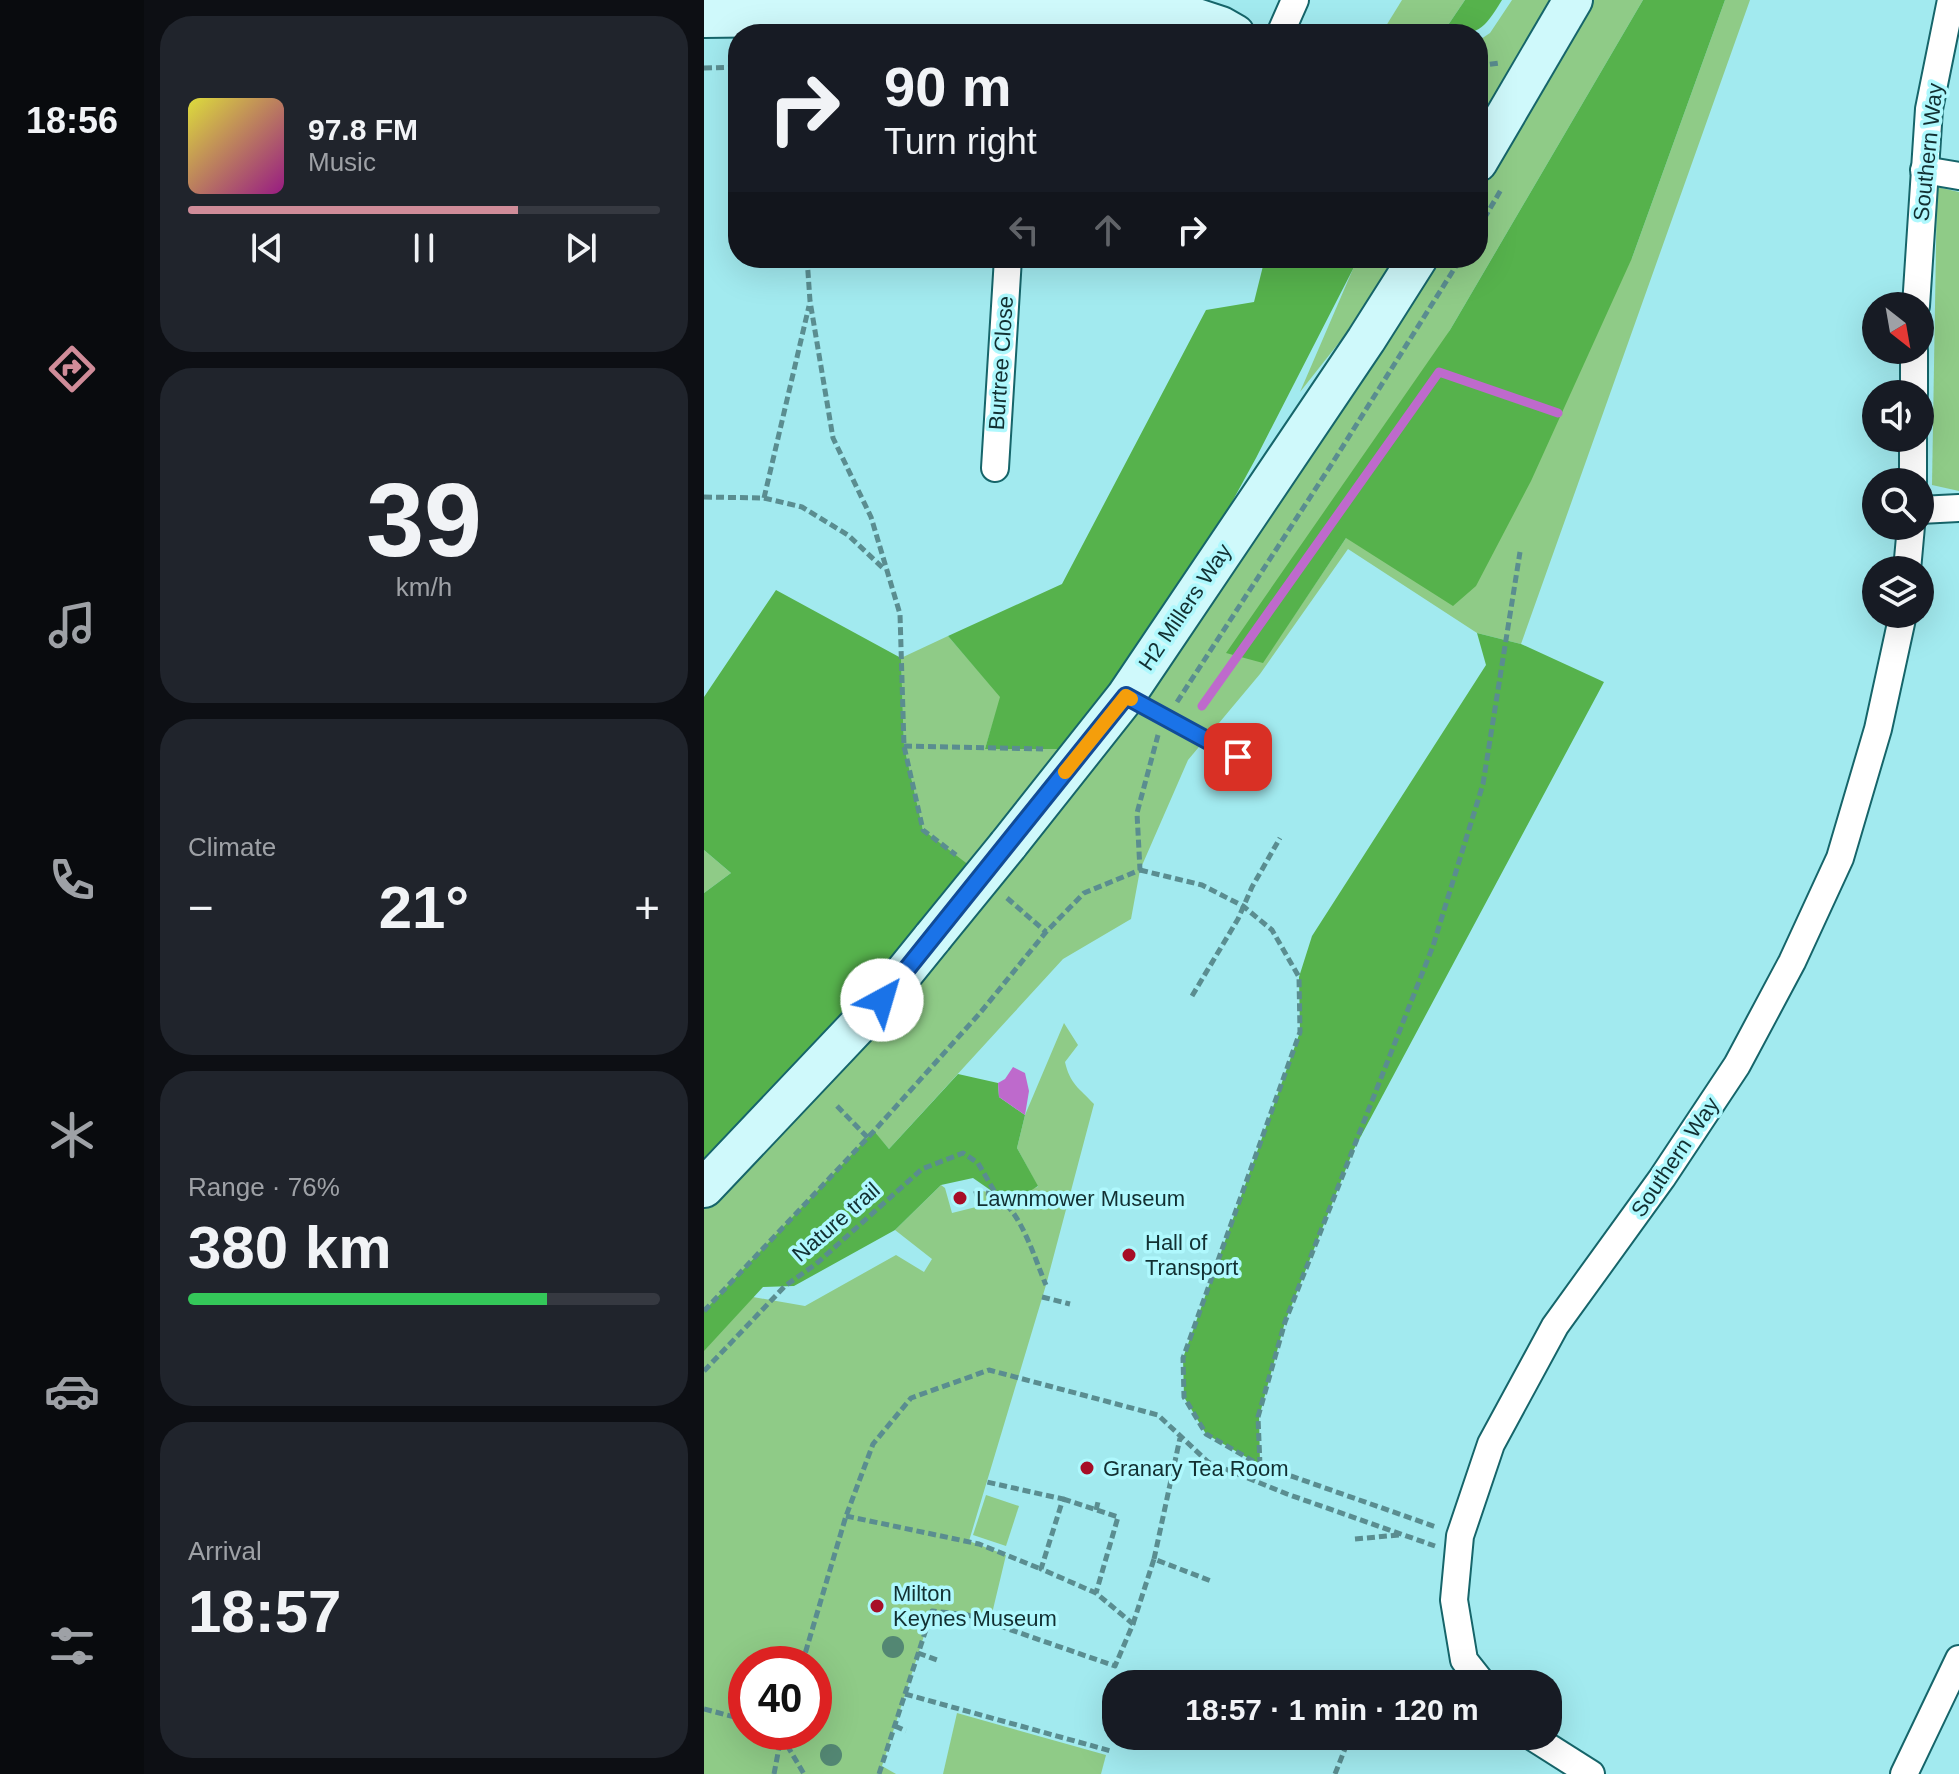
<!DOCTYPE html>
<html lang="en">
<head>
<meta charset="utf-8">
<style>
  :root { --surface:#171b24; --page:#20242c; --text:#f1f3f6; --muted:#9ea1a6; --line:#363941; --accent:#d08c99 }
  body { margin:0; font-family:Arial,sans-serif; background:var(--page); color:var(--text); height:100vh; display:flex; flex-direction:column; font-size:30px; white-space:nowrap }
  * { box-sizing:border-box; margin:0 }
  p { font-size:26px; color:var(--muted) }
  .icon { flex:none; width:44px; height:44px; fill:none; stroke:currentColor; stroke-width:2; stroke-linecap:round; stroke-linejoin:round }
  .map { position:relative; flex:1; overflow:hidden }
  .side { display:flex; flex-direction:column; gap:16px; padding:16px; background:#0d0f14; width:560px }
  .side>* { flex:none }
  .guide { position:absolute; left:24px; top:24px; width:760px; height:244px; border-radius:32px; box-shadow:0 8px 32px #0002; background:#171b24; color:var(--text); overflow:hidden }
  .needle { width:52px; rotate:149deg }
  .tools { position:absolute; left:1158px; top:292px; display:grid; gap:16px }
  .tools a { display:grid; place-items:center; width:72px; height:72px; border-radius:50%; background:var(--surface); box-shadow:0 8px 32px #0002; font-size:40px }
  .speed { position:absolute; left:24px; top:1646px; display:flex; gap:16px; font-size:40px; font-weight:700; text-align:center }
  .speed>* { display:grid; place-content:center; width:104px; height:104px; border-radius:50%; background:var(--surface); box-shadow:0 8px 32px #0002; line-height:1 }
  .speed .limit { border:12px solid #d22; background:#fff; color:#111 }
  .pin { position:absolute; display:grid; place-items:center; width:68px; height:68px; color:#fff; margin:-34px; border-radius:16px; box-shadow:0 4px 12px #0006 }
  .me { position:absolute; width:88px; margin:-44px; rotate:39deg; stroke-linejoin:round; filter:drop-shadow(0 0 6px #0008) }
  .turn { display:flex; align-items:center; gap:28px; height:168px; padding:0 24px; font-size:36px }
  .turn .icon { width:104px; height:104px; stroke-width:2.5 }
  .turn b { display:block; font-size:56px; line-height:68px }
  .lanes { display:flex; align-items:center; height:76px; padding:0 24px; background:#0003; justify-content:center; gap:40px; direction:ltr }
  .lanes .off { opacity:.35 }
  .big { font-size:60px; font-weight:800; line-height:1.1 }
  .side .tile { flex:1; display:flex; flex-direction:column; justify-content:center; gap:12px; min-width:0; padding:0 28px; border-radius:32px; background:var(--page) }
  .side .dial { align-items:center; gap:0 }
  .dial b { font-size:104px; line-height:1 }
  .song { display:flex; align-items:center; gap:24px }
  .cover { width:96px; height:96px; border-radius:12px; background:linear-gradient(135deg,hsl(60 70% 55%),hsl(310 70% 35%)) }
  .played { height:8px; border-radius:4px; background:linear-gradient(90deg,var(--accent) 70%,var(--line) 70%) }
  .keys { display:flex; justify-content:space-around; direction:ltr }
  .heat { display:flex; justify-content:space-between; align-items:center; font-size:44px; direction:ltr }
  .charge { height:12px; border-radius:6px; background:linear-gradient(90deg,#34c759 76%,var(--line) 0) }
  .trip { position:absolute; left:398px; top:1670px; width:460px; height:80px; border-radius:32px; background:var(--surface); box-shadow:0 8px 32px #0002; font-weight:800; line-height:80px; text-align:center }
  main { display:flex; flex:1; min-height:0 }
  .dock { display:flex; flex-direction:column; width:144px; justify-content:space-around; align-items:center; background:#090b0e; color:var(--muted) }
  .dock .icon { width:56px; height:56px }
  .dock .on { color:var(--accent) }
  .dock b { font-size:36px; color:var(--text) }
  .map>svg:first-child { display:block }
  .green { fill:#8fcb87; fill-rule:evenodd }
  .forest { fill:#56b24c }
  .water { fill:#be6acc }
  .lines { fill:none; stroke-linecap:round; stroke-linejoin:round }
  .stream { stroke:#be6acc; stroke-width:9 }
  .lane-casing { stroke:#16656a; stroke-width:18 }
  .street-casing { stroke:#16656a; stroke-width:30 }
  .secondary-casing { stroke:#16656a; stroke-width:42 }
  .path { stroke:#5a8d90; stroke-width:5; stroke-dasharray:8 4; stroke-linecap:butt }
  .lane { stroke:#fff; stroke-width:14 }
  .street { stroke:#fff; stroke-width:26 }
  .secondary { stroke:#cff9fb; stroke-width:38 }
  .secondary-bridge-casing { stroke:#16656a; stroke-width:42; stroke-linecap:butt }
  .secondary-bridge { stroke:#cff9fb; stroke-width:38 }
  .tree { fill:#538773 }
  .route-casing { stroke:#114b97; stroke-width:20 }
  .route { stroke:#1a73e8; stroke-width:14 }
  .slow { stroke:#f59e0b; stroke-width:14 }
  .poi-dot { fill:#a70e27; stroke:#aff8fd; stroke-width:3 }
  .labels { text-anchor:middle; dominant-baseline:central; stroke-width:7; stroke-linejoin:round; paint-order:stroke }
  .street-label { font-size:22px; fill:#123032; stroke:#aff8fd }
  .poi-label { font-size:22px; fill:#123032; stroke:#aff8fd; text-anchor:start }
</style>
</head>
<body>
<main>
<nav class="dock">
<b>18:56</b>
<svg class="icon on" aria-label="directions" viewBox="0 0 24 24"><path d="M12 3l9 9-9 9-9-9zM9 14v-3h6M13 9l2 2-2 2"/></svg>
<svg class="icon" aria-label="music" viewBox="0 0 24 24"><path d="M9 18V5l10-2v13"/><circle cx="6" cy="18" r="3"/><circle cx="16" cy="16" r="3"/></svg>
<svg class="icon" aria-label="phone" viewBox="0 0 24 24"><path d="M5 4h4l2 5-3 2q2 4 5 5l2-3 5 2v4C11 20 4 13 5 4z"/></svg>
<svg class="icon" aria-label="climate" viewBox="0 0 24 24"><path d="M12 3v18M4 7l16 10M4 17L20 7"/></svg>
<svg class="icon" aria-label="car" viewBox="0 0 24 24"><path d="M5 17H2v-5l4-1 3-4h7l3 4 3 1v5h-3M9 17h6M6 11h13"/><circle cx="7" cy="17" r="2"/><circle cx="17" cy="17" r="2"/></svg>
<svg class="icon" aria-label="filters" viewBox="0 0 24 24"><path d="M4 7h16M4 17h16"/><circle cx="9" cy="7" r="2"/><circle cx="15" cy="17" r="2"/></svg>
</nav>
<section class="side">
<div class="tile">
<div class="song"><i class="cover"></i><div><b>97.8 FM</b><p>Music</p></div></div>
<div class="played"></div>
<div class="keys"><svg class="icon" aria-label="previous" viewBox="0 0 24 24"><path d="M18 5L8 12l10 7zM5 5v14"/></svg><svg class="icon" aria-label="pause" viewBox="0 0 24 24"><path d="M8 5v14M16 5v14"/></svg><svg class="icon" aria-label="next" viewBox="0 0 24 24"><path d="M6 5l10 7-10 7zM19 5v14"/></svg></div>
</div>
<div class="tile dial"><b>39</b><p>km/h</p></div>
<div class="tile"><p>Climate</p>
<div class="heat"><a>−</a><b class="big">21°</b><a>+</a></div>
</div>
<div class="tile"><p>Range · 76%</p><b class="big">380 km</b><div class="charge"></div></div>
<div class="tile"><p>Arrival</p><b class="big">18:57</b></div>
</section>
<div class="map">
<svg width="1255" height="1774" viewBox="0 0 1255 1774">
  <rect width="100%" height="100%" fill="#a2eaef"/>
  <g class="green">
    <path d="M698 0H761L738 34H677Z"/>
    <path d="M808 0H939L746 330 559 662 642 538 928 258 1021 0H1046L817 644 773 633 644 549 556 674 484 760 436 870 427 919 359 959 185 1149 170 1132 0 1311V1188L219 830 200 746 197 658 244 636 297 697 281 749H380L714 258H774V41L786 33Z"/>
    <path d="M1233 187 1255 192V491L1228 485Z"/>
    <path d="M649 258H702L596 392 649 269Z"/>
    <path d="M0 850 27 873 0 893Z"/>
    <path d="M360 1023 374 1045 361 1062C366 1084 375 1088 390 1104L342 1285 265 1541 302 1555 286 1622 264 1615 228 1611 178 1766 192 1774H0V1350L49 1297 101 1306 192 1255 220 1272 228 1259 191 1230 237 1185 241 1188 248 1213 272 1207 270 1194 279 1191 292 1194 334 1187 313 1148 321 1115ZM42 1664H110V1732H42Z"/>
    <path d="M282 1495 315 1506 302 1546 269 1535Z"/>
    <path d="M253 1713 402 1755 397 1774H239Z"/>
  </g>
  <g class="forest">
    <path d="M761 0H798C778 32 776 34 738 34Z"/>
    <path d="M939 0H1021L928 258 827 481 772 586 749 606 642 538 559 663 522 653 746 330Z"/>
    <path d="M561 258H649V269L552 458 422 696 380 749H281L296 697 244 636 358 584 502 310 550 302Z"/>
    <path d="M72 590 197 658 200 746 219 830 270 869 0 1188V893L27 873 0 850V697Z"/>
    <path d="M773 633 817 644 900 682 649 1151 581 1322 555 1417 556 1465 502 1434 480 1397 479 1358 596 1032 595 977 608 936 782 665Z"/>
    <path d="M254 1074 294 1083 295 1097 321 1115 313 1148 334 1186 302 1206 292 1194 269 1178 237 1185 191 1230 90 1286 59 1287 0 1351V1311L170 1131 185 1149Z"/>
  </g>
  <path class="water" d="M309 1067 321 1073 325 1091 321 1115 295 1097 294 1083 301 1079Z"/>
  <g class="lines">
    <path class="stream" d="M498 706 735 372 854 413"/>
    <defs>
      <path id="lane" d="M422 696 558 770"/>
      <g id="street">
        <path d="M310 34V10"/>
        <path d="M576 34 591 0"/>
        <path d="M1220 170 1255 176"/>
        <path d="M1212 306 1225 109 1247 0"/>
        <path d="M1210 394V350"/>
        <path d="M291 468 304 258"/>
        <path d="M1209 482V438"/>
        <path d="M1216 510 1255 508"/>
        <path d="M1203 570 1207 526"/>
        <path d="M779 1684 760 1660 750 1600 756 1536 787 1444 851 1326 958 1178 1033 1065 1088 962 1136 858 1174 729 1199 614"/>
        <path d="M827 1736 887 1774"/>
        <path d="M1200 1774 1255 1659"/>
      </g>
      <g id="secondary">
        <path d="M0 18 77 17 131 11 166 16 310 10 465 9 517 26 531 34"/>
        <path d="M774 162 869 0"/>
        <path d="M304 845 422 696 662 340 714 258"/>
        <path d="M0 1188 178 1000 229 937"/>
      </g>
    </defs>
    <use href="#lane" class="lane-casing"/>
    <use href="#street" class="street-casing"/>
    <use href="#secondary" class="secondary-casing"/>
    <g class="path">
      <path d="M774 66 795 63"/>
      <path d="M0 68 34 67"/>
      <path d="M774 229 798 188"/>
      <path d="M103 258 106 301 129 438 167 517 196 614 200 746 219 830 252 855"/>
      <path d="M0 497 60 498 105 306"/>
      <path d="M60 498 98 507 144 535 180 569"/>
      <path d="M473 702 629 462 757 258"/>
      <path d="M200 746 339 749"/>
      <path d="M436 870 498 885 539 906 568 930 595 977 596 1032 479 1358 480 1397 502 1434 556 1465 732 1527"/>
      <path d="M303 898 342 932"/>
      <path d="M488 996 534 919 548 887 576 838"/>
      <path d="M133 1106 164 1138"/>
      <path d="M270 1194C310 1182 329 1256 342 1285"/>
      <path d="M338 1297 366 1304"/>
      <path d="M0 1311 170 1131 276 1013 342 932 380 893 436 870 433 813 454 735"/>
      <path d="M0 1371 81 1286 112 1264 218 1169 259 1153 274 1163 292 1194"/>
      <path d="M556 1465 554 1417 581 1322 729 946 779 784 816 552"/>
      <path d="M359 1499 414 1517 392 1593"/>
      <path d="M392 1510 394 1502"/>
      <path d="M142 1516 275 1544 337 1569"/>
      <path d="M651 1539 695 1535"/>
      <path d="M450 1559 476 1438"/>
      <path d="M429 1624 450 1559 507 1581"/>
      <path d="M214 1653 233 1660"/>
      <path d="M98 1664 142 1516 169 1444 207 1398 285 1370 454 1415 504 1462 583 1494 731 1546"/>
      <path d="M720 1684 739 1673"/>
      <path d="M201 1694 407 1751"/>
      <path d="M0 1709 42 1720"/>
      <path d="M191 1726 202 1731"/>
      <path d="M77 1735 100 1774"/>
      <path d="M70 1774 78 1732"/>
      <path d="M175 1774 228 1611 264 1615 411 1666 429 1624 392 1593 337 1569 359 1499 283 1482"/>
      <path d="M631 1774 646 1736"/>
    </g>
    <use href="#lane" class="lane"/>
    <use href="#street" class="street"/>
    <use href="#secondary" class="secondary"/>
    <defs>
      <path id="secondary-bridge" d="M229 937 304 845"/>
    </defs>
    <use href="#secondary-bridge" class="secondary-bridge-casing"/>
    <use href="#secondary-bridge" class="secondary-bridge"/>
  </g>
  <g class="tree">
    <circle cx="189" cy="1647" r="11"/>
    <circle cx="127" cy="1755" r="11"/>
  </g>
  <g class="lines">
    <defs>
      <path id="route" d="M178 1000 422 696 534 757"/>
    </defs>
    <use href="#route" class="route-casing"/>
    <use href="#route" class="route"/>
    <path class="slow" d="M361 772 422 696 427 699"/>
  </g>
  <g class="poi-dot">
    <circle cx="256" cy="1198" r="8"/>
    <circle cx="425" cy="1255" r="8"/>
    <circle cx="383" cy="1468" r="8"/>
    <circle cx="173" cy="1606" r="8"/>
  </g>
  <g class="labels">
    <g class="street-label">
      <text transform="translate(1224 152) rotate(-84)">Southern Way</text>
      <text transform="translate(297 363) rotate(-86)">Burtree Close</text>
      <text transform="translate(481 607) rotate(-56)">H2 Millers Way</text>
      <text transform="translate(971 1157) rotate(-56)">Southern Way</text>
      <text transform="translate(132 1222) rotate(-41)">Nature trail</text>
    </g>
    <g class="poi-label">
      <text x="272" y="1198">Lawnmower Museum</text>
      <text x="441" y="1242">Hall of<tspan x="441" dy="25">Transport</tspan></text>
      <text x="399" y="1468">Granary Tea Room</text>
      <text x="189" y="1593">Milton<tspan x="189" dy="25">Keynes Museum</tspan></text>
    </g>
  </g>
</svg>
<div class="tools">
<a><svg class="needle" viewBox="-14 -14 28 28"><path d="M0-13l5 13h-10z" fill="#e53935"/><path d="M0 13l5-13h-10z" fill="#9ea1a6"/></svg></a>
<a><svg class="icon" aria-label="sound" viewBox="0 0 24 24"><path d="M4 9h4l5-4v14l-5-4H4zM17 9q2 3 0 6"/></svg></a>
<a><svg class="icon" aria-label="search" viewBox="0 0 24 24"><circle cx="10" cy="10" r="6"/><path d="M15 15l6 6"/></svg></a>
<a><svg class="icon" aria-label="layers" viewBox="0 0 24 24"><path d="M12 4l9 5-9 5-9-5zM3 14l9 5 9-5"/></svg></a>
</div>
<div class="speed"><div class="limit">40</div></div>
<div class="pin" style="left:534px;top:757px;background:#d93025"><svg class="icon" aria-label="arrive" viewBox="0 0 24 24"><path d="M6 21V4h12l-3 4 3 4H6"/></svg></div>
<svg class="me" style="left:178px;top:1000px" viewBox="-20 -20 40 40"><circle r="19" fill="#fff"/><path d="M0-13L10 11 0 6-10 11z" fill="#1a73e8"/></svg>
<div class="trip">18:57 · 1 min · 120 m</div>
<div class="guide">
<div class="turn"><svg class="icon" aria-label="right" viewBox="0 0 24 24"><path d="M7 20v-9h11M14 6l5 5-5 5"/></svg><div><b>90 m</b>Turn right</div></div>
<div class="lanes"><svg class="icon off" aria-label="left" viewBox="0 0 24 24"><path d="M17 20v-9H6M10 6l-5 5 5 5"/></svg><svg class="icon off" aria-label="ahead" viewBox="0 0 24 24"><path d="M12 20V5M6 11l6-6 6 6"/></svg><svg class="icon" aria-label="right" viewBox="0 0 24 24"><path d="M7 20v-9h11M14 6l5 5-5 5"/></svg></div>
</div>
</div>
</main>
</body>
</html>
